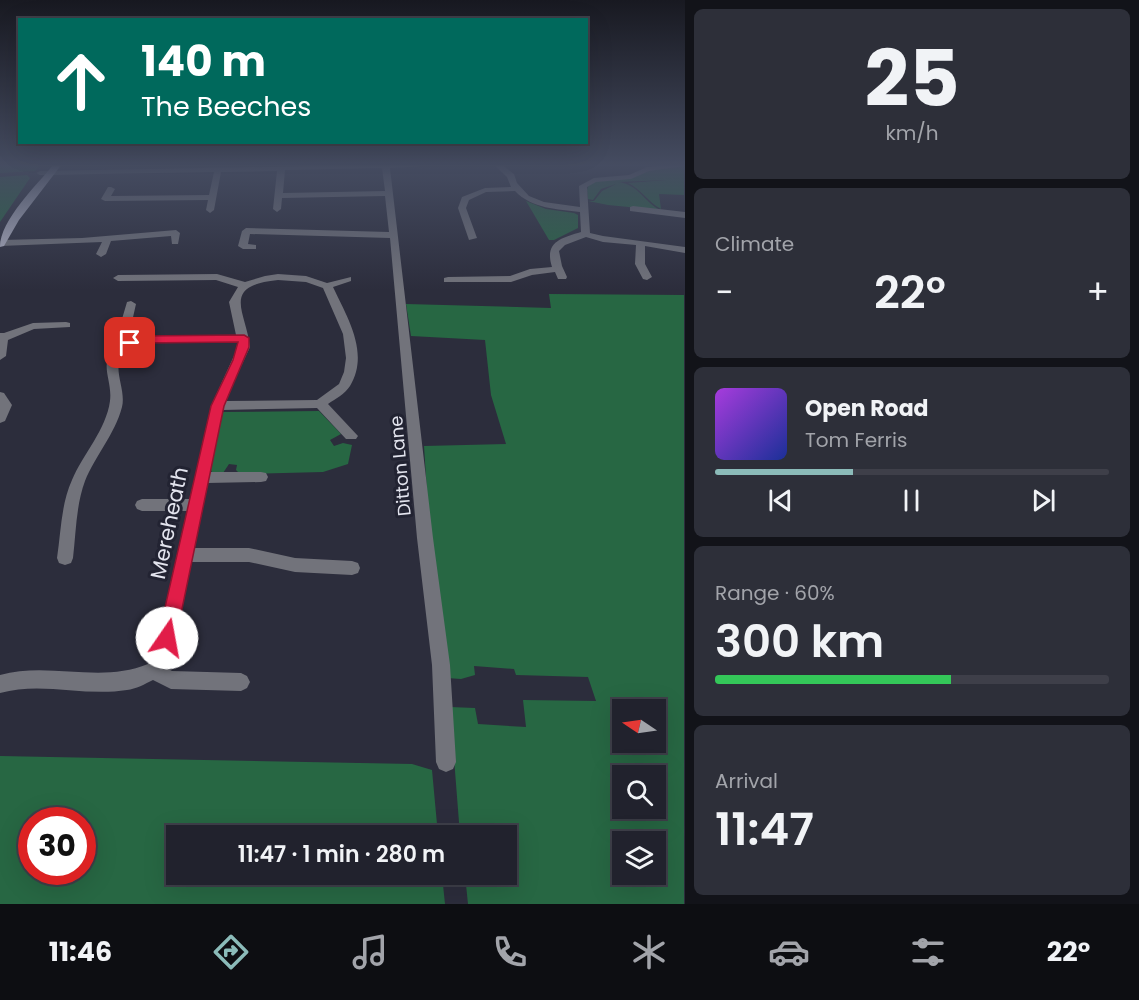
<!DOCTYPE html>
<html lang="en">
<head>
<meta charset="utf-8">
<style>
  :root { --surface:#21222d; --page:#2d2f39; --text:#f1f3f6; --muted:#a2a4aa; --line:#3e3f49; --accent:#8bbbb9 }
  body { margin:0; font-family:Poppins,sans-serif; background:var(--page); color:var(--text); height:100vh; display:flex; flex-direction:column; font-size:22px; white-space:nowrap }
  * { box-sizing:border-box; margin:0 }
  p { font-size:20px; color:var(--muted) }
  .icon { flex:none; width:33px; height:33px; fill:none; stroke:currentColor; stroke-width:2; stroke-linecap:round; stroke-linejoin:round }
  .map { position:relative; flex:1; overflow:hidden }
  .details { display:flex; flex-direction:column; gap:9px; padding:9px; background:#121319; width:454px }
  .details>* { flex:none }
  .top-card { position:absolute; left:18px; top:18px; width:570px; height:126px; border-radius:0px; box-shadow:0 6px 24px #0002,0 0 0 2px var(--line); background:#00695c; color:#fff; overflow:hidden }
  .needle { width:39px; rotate:283deg }
  .controls { position:absolute; left:612px; top:699px; display:grid; gap:12px }
  .controls a { display:grid; place-items:center; width:54px; height:54px; border-radius:0px; background:var(--surface); box-shadow:0 6px 24px #0002,0 0 0 2px var(--line); font-size:30px }
  .speed { position:absolute; left:18px; top:807px; display:flex; gap:12px; font-size:30px; font-weight:700; text-align:center }
  .speed>* { display:grid; place-content:center; width:78px; height:78px; border-radius:50%; background:var(--surface); box-shadow:0 6px 24px #0002,0 0 0 2px var(--line); line-height:1 }
  .speed .limit { border:9px solid #d22; background:#fff; color:#111 }
  .pin { position:absolute; display:grid; place-items:center; width:51px; height:51px; color:#fff; margin:-26px; border-radius:12px; box-shadow:0 3px 9px #0006 }
  .me { position:absolute; width:66px; margin:-33px; rotate:12deg; stroke-linejoin:round; filter:drop-shadow(0 0 4px #0008) }
  .turn { display:flex; align-items:center; gap:21px; height:126px; padding:0 24px; font-size:27px }
  .turn .icon { width:78px; height:78px; stroke-width:2.5 }
  .turn b { display:block; font-size:42px; line-height:51px }
  .big { font-size:45px; font-weight:600; line-height:1.1 }
  .details .widget { flex:1; display:flex; flex-direction:column; justify-content:center; gap:9px; min-width:0; padding:0 21px; border-radius:9px; background:var(--page) }
  .details .dial { align-items:center; gap:0 }
  .dial b { font-size:78px; line-height:1 }
  .song { display:flex; align-items:center; gap:18px }
  .cover { width:72px; height:72px; border-radius:9px; background:linear-gradient(135deg,hsl(280 70% 55%),hsl(230 70% 35%)) }
  .played { height:6px; border-radius:3px; background:linear-gradient(90deg,var(--accent) 35%,var(--line) 35%) }
  .keys { display:flex; justify-content:space-around; direction:ltr }
  .heat { display:flex; justify-content:space-between; align-items:center; font-size:33px; direction:ltr }
  .charge { height:9px; border-radius:4px; background:linear-gradient(90deg,#34c759 60%,var(--line) 0) }
  .trip { position:absolute; left:166px; top:825px; width:351px; height:60px; border-radius:0px; background:var(--surface); box-shadow:0 6px 24px #0002,0 0 0 2px var(--line); font-weight:600; line-height:60px; text-align:center }
  .dock { display:flex; height:96px; justify-content:space-around; align-items:center; background:#0d0e12; color:var(--muted) }
  .dock .icon { width:42px; height:42px }
  .dock .selected { color:var(--accent) }
  .dock b { font-size:27px; color:var(--text) }
  main { display:flex; flex:1; min-height:0 }
  .map>svg:first-child { display:block }
  .green { fill:#276743; fill-rule:evenodd }
  .lines { fill:none; stroke-linecap:round; stroke-linejoin:round }
  .minor { fill:#72737b; fill-rule:evenodd }
  .major { fill:#b6b7c8; fill-rule:evenodd }
  .route { fill:#e11d48; stroke:#92132f; stroke-width:1.5 }
  .labels { text-anchor:middle; dominant-baseline:central; stroke-width:6; stroke-linejoin:round; paint-order:stroke }
  .street-label { font-size:18px; fill:#e3e4ee; stroke:#222332 }
  .near-street-label { font-size:21px; fill:#e3e4ee; stroke:#222332 }
</style>
</head>
<body>
<main>
<div class="map">
<svg width="685" height="904" viewBox="0 0 685 904">
  <rect width="100%" height="100%" fill="#2c2d3c"/>
  <g class="green">
    <path d="M0 164H42L35 171 0 173Z"/>
    <path d="M680 166H684V195L659 194 661 209C648 202 642 190 628 183L666 180 619 182C639 185 643 201 660 210L608 205 588 201H594L602 191 616 184 601 189 593 200 588 199 587 190 589 184 597 180 631 178 652 170Z"/>
    <path d="M27 175 30 178 0 222V177Z"/>
    <path d="M526 201 546 209 574 213 578 215V228L554 240H549Z"/>
    <path d="M549 294 684 295V904H468L465 875 507 874V836L460 835 450 707 475 708 478 724 526 727 523 700 596 701 588 677 516 675 514 669 474 666 475 675 461 679 447 678 431 553 424 446 506 444 491 395 485 340 411 336 406 304 551 308ZM622 710H656V742H622ZM622 776H656V808H622ZM622 842H656V874H622Z"/>
    <path d="M319 411 341 434 330 440 334 446 343 443 352 445 348 464 323 472 240 474 236 470 237 465 229 464 223 473 212 472 210 468 223 412Z"/>
    <path d="M0 756 412 764 432 770 438 835 177 836V874L442 875 445 904H0ZM32 820H82V872H32Z"/>
  </g>
  <g class="lines">
    <g class="minor">
      <path d="M428 164 424 166 390 168 433 538 450 665 456 762 453 769 446 772 439 769 436 762 432 665 417 538 390 238 250 234 248 244 256 245V249H243L238 246 242 231 246 228 389 232 385 196 282 198 281 209 277 212 273 209 277 171 221 172 214 210 210 213 206 210 208 200 105 201 101 199 108 187H111L115 189 111 196 209 195 214 172 40 175 36 173 40 171ZM382 168 385 191 283 193 285 170Z"/>
      <path d="M493 164H501L514 174 517 183 529 196 544 202 580 207 579 186 594 178 629 175 647 167 685 164V166L649 171 631 179 596 182 587 187 590 233 603 236 685 247V253L645 246V264L652 277 647 280 643 279 635 264 636 245 603 242 586 237 565 245 559 251 562 266 567 277 566 279H558L555 272 532 275 511 282H444V278L448 277 510 276 530 269 552 267C544 242 561 238 581 232L580 212C558 209 532 209 515 191L486 192 469 200 466 208 477 238 469 240 458 208 462 197 485 188 511 187 507 177Z"/>
      <path d="M633 206 685 212V218L630 211V207Z"/>
      <path d="M176 230 180 233 178 244H172L171 236 111 241 106 254 101 257 96 254 102 242 0 246 1 240 82 238Z"/>
      <path d="M217 274 245 282 265 276 278 274 306 276 327 283 351 277V281L333 287C347 317 370 353 350 386 345 394 335 399 328 404L358 436 356 439H346L317 408 222 410 210 472H261L266 473 268 477 266 481 261 482 207 483 194 548H249L295 558 352 561 358 563 360 568 358 573 352 575 295 572 249 562H191L176 638 165 667 172 671 241 673 247 676 250 682 247 688 241 691 171 689 153 680C145 684 136 689 127 690 84 697 42 681 0 693V675C49 661 100 684 148 664L158 638 187 511H142L137 509 135 505 137 501 142 499H190L211 406 238 347V342C214 342 147 337 129 348 107 363 127 387 122 407 115 434 95 456 85 481 76 505 76 533 73 558L71 563 65 565 59 563 57 558C61 532 61 504 72 480 83 454 106 430 110 401 113 376 94 361 123 342L117 336 127 302 131 301 136 304 129 335 131 338 138 336 236 335 229 302 238 287 216 280 118 281 113 278 118 275ZM278 280 306 282 323 288 343 334 346 358 344 372 339 384 317 400 225 401 250 347C246 311 220 286 278 280Z"/>
      <path d="M66 322 70 323V327L34 329 8 340 6 356 0 360V333H4L33 323Z"/>
      <path d="M0 392 4 393 12 405 5 421 0 423Z"/>
    </g>
    <path class="major" d="M54 164H62L19 220 4 246 0 247C0 220 37 185 54 164Z"/>
  </g>
  <linearGradient id="sky" x2="0" y2="1"><stop stop-color="#181921"/><stop offset="0.57" stop-color="#454c61"/><stop offset="1" stop-color="#454c61" stop-opacity="0"/></linearGradient>
  <rect width="685" height="290" fill="url(#sky)"/>
  <path class="route" d="M244 335 249 338V347L224 406 176 638 173 643 167 646 161 643 158 638 211 406 233 360 238 342 140 343 130 346 125 343 138 336Z"/>
  <g class="labels">
    <g class="street-label">
      <text transform="translate(400 466) rotate(-95)">Ditton Lane</text>
    </g>
    <g class="near-street-label">
      <text transform="translate(169 523) rotate(-78)">Mereheath</text>
    </g>
  </g>
</svg>
<div class="controls">
<a><svg class="needle" viewBox="-14 -14 28 28"><path d="M0-13l5 13h-10z" fill="#e53935"/><path d="M0 13l5-13h-10z" fill="#a2a4aa"/></svg></a>
<a><svg class="icon" aria-label="search" viewBox="0 0 24 24"><circle cx="10" cy="10" r="6"/><path d="M15 15l6 6"/></svg></a>
<a><svg class="icon" aria-label="layers" viewBox="0 0 24 24"><path d="M12 4l9 5-9 5-9-5zM3 14l9 5 9-5"/></svg></a>
</div>
<div class="speed"><div class="limit">30</div></div>
<div class="pin" style="left:130px;top:343px;background:#d93025"><svg class="icon" aria-label="arrive" viewBox="0 0 24 24"><path d="M6 21V4h12l-3 4 3 4H6"/></svg></div>
<svg class="me" style="left:167px;top:638px" viewBox="-20 -20 40 40"><circle r="19" fill="#fff"/><path d="M0-13L10 11 0 6-10 11z" fill="#e11d48"/></svg>
<div class="trip">11:47 · 1 min · 280 m</div>
<div class="top-card">
<div class="turn"><svg class="icon" aria-label="ahead" viewBox="0 0 24 24"><path d="M12 20V5M6 11l6-6 6 6"/></svg><div><b>140 m</b>The Beeches</div></div>
</div>
</div>
<section class="details">
<div class="widget dial"><b>25</b><p>km/h</p></div>
<div class="widget"><p>Climate</p>
<div class="heat"><a>−</a><b class="big">22°</b><a>+</a></div>
</div>
<div class="widget">
<div class="song"><i class="cover"></i><div><b>Open Road</b><p>Tom Ferris</p></div></div>
<div class="played"></div>
<div class="keys"><svg class="icon" aria-label="previous" viewBox="0 0 24 24"><path d="M18 5L8 12l10 7zM5 5v14"/></svg><svg class="icon" aria-label="pause" viewBox="0 0 24 24"><path d="M8 5v14M16 5v14"/></svg><svg class="icon" aria-label="next" viewBox="0 0 24 24"><path d="M6 5l10 7-10 7zM19 5v14"/></svg></div>
</div>
<div class="widget"><p>Range · 60%</p><b class="big">300 km</b><div class="charge"></div></div>
<div class="widget"><p>Arrival</p><b class="big">11:47</b></div>
</section>
</main>
<nav class="dock">
<b>11:46</b>
<svg class="icon selected" aria-label="directions" viewBox="0 0 24 24"><path d="M12 3l9 9-9 9-9-9zM9 14v-3h6M13 9l2 2-2 2"/></svg>
<svg class="icon" aria-label="music" viewBox="0 0 24 24"><path d="M9 18V5l10-2v13"/><circle cx="6" cy="18" r="3"/><circle cx="16" cy="16" r="3"/></svg>
<svg class="icon" aria-label="phone" viewBox="0 0 24 24"><path d="M5 4h4l2 5-3 2q2 4 5 5l2-3 5 2v4C11 20 4 13 5 4z"/></svg>
<svg class="icon" aria-label="climate" viewBox="0 0 24 24"><path d="M12 3v18M4 7l16 10M4 17L20 7"/></svg>
<svg class="icon" aria-label="car" viewBox="0 0 24 24"><path d="M5 17H2v-5l4-1 3-4h7l3 4 3 1v5h-3M9 17h6M6 11h13"/><circle cx="7" cy="17" r="2"/><circle cx="17" cy="17" r="2"/></svg>
<svg class="icon" aria-label="filters" viewBox="0 0 24 24"><path d="M4 7h16M4 17h16"/><circle cx="9" cy="7" r="2"/><circle cx="15" cy="17" r="2"/></svg>
<b>22°</b>
</nav>
</body>
</html>
